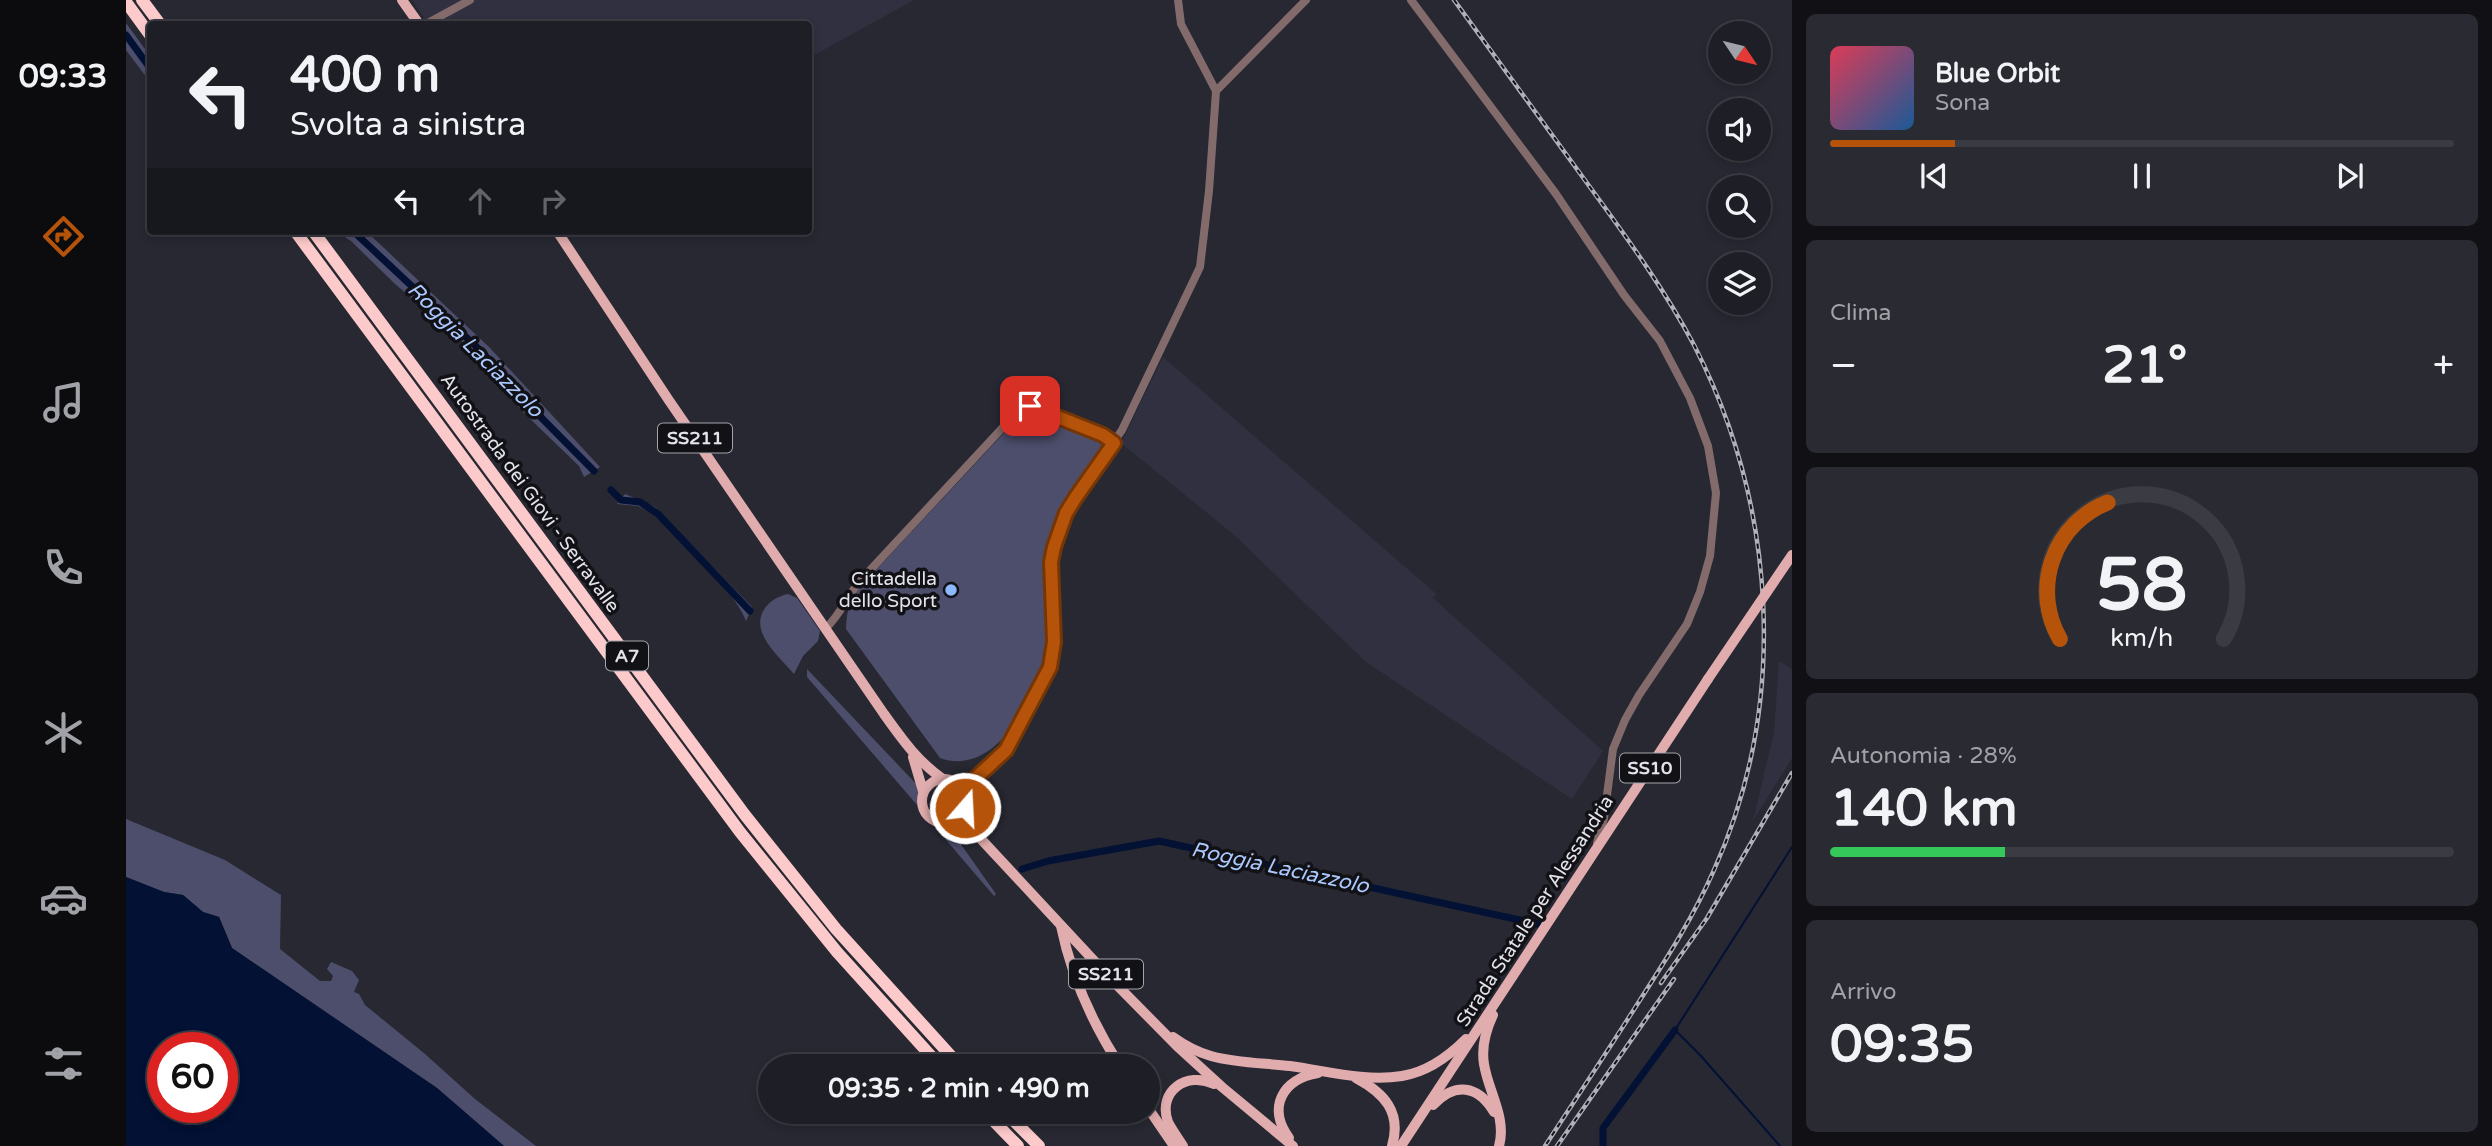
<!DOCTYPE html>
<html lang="it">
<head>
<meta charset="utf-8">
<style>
  :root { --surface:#1d1e26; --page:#2a2b32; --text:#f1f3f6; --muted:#a0a2a7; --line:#3b3c43; --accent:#b45309 }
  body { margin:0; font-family:"Varela Round",sans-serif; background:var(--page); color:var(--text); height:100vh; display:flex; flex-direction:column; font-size:26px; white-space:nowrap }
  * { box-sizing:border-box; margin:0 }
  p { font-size:23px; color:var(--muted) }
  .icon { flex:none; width:38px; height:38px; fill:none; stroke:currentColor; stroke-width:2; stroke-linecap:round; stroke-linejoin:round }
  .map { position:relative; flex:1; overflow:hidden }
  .panel { display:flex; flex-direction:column; gap:14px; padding:14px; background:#101015; width:700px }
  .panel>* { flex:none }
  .guide { position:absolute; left:21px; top:21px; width:665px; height:214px; border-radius:7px; box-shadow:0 4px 10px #0003,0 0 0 2px var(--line); background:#1d1e26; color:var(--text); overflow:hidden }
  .needle { width:46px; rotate:125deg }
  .tools { position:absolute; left:1582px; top:21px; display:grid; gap:14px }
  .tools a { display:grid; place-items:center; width:63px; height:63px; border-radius:50%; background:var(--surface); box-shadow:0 4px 10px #0003,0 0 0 2px var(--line); font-size:35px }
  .speed { position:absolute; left:21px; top:1032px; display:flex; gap:14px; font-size:35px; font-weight:700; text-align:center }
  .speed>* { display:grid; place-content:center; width:91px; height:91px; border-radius:50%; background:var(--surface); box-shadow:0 4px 10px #0003,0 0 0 2px var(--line); line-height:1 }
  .speed .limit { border:10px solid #d22; background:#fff; color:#111 }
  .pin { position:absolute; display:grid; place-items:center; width:60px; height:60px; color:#fff; margin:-30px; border-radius:14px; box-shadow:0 4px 10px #0006 }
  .me { position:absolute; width:77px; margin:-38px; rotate:19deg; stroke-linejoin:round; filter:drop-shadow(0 0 5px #0008) }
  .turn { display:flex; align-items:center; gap:24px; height:147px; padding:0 28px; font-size:32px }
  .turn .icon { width:91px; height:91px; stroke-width:2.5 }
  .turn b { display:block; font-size:49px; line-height:60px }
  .lanes { display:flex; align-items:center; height:66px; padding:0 28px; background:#0003; justify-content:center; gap:35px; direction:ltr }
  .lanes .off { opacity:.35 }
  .big { font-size:52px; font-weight:800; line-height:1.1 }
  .panel .card { flex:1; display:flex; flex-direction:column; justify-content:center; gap:10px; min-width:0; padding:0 24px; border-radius:10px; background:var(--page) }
  .panel .dial { align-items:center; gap:0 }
  .dial svg { height:182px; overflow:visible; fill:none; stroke:var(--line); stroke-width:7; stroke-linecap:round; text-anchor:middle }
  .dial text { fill:var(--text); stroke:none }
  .song { display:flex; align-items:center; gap:21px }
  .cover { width:84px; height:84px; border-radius:10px; background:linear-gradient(135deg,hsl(350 70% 55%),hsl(210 70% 35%)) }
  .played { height:7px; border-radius:4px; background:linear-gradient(90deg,var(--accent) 20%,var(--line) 20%) }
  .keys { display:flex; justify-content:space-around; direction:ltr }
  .heat { display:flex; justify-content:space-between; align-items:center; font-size:38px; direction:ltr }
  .charge { height:10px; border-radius:5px; background:linear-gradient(90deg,#34c759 28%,var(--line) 0) }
  .trip { position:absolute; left:632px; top:1054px; width:402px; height:70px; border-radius:35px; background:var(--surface); box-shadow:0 4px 10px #0003,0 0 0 2px var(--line); font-weight:800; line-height:70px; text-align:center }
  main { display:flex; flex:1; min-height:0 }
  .tab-bar { display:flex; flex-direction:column; width:126px; justify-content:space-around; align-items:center; background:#0c0c0f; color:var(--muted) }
  .tab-bar .icon { width:49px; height:49px }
  .tab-bar .active { color:var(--accent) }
  .tab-bar b { font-size:32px; color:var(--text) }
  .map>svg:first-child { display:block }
  .built { fill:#303041 }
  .green { fill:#4d4e6c }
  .water { fill:#021134; fill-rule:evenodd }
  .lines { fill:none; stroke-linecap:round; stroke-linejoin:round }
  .stream { stroke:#021134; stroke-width:2 }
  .canal { stroke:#021134; stroke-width:7 }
  .minor { stroke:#846b6b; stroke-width:8 }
  .major { stroke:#e0acad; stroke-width:10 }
  .highway { stroke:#fdcacb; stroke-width:12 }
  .rail-casing { stroke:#afb0b8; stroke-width:4.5 }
  .rail { stroke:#111116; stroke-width:2; stroke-dasharray:5; stroke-linecap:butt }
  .major-bridge { stroke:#e0acad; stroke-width:10 }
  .route-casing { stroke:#753606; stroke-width:18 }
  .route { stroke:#b45309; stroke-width:12 }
  .poi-dot { fill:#8eb8fd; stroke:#111116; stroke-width:2.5 }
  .labels { text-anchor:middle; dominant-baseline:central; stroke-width:7; stroke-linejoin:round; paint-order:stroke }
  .shield { fill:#111116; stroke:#a4a5ab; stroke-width:2 }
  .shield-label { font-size:18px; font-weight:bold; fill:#e3e4eb }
  .street-label { font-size:19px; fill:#e3e4eb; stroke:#111116 }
  .poi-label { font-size:19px; fill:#e3e4eb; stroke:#111116; text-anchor:end }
  .water-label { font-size:21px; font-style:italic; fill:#abc9fe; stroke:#111116 }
</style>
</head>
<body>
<main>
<nav class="tab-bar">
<b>09:33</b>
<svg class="icon active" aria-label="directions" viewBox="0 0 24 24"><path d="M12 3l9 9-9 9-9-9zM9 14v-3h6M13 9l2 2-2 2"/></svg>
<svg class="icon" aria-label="music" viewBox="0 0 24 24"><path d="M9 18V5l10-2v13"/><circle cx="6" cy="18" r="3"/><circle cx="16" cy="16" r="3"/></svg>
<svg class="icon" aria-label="phone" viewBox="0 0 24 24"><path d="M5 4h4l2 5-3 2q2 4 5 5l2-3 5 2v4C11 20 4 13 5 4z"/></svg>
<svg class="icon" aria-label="climate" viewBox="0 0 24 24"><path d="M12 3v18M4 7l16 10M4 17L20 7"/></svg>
<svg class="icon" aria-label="car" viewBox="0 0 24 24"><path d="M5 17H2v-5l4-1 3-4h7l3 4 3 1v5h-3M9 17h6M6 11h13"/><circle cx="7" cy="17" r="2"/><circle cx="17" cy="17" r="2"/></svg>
<svg class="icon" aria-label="filters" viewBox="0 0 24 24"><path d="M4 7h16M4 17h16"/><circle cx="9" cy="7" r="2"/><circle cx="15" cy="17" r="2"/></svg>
</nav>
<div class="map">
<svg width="1666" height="1146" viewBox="0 0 1666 1146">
  <rect width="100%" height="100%" fill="#272832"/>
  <g class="built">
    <path d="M286 0H788L683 58 682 24H302Z"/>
    <path d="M1037 357 1307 591 1310 594 1307 598 1477 751 1446 799 1240 662 1107 534 995 443Z"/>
    <path d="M1653 661 1666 669V758L1627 821 1648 732Z"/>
  </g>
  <g class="green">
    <path d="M0 23 24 56V82L0 50Z"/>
    <path d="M207 231H240L364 348 474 467 458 477 453 466 397 412 332 337 269 284 225 241 217 236 212 237Z"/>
    <path d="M906 411 970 437 976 445C972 459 961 469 953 480 938 502 925 528 920 553 914 579 922 607 921 633 920 681 875 780 814 758L720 629C721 611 723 600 735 586L890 420Z"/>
    <path d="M499 494 529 507 626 607 620 621C611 593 549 534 526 513L512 506 491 504Z"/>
    <path d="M662 594 671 598 694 631 692 641 677 656 668 674C654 657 622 632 639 608 645 600 653 596 662 594Z"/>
    <path d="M681 669 795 789 792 804 791 805 681 677Z"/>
    <path d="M0 819 99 860 155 895 154 949 194 981H205L207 976 201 969 205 962 226 971 233 980 228 992 233 994 239 1005 299 1054 349 1099 410 1146H378L311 1088 106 948 93 917 77 912 57 895 38 892 0 877Z"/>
    <path d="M811 826H822L870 894 868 896 809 827Z"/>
  </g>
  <path class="water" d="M0 877 38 892 57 895 77 912 93 917 106 948 311 1088 378 1146H0ZM37 1048H96V1108H37Z"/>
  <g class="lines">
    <path class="stream" d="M1654 1146 1575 1056 1549 1030 1666 847"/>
    <g class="canal">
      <path d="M0 35 24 68"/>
      <path d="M227 231 357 353 386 388 468 471"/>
      <path d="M485 490 495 500 514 502 532 514 624 611"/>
      <path d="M896 869 922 861 1033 841 1412 924"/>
      <path d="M1477 1146V1128L1549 1030"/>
    </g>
    <g class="minor">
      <path d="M1285 0 1430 194 1498 295 1534 341 1564 398 1582 446 1590 493 1584 556 1574 592 1561 624 1513 695 1499 720 1487 749 1478 818 1471 843"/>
      <path d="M300 24 344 0"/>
      <path d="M1090 91 1180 0"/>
      <path d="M700 628C715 614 721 596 734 581L894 409 909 407 977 435 988 443"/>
      <path d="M837 790 880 750 924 667 928 642 925 562 932 533 950 497 996 430 1074 267 1083 191 1090 91 1055 24 1052 0"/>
    </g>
    <g class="major">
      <path d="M276 0 293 24"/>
      <path d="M431 231 542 399 758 714C776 739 791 761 817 779"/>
      <path d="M787 757 797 791"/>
      <circle cx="818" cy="801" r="22"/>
      <path d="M840 804 844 822 854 838 984 978 1051 1046 1096 1087 1167 1146"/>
      <path d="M820 824 838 829 851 836"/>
      <path d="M935 926C945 975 967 1024 994 1066"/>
      <path d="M1367 1015C1360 1030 1355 1046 1358 1064 1362 1091 1381 1118 1373 1146"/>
      <path d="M1047 1037C1058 1045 1071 1052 1085 1056 1110 1063 1138 1063 1164 1066 1201 1071 1239 1082 1276 1076 1301 1072 1322 1057 1340 1039"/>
      <path d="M1230 1078C1258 1093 1276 1112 1266 1146"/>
      <path d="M1307 1105C1329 1082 1352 1085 1368 1112"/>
      <path d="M1022 1108 1048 1146"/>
      <path d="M1163 1138C1141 1108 1156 1079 1192 1073"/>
      <path d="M1057 1146C1052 1138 1046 1130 1042 1122 1031 1091 1061 1071 1088 1084"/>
      <path d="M1275 1146 1582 679"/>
    </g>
    <g class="highway">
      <path d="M16 0 34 24"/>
      <path d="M0 2 24 35"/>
      <path d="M169 231 614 832 711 952 814 1066"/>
      <path d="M187 231 619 815 710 929 834 1066"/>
      <path d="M858 1111 892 1146"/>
      <path d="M878 1111 913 1146"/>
    </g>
    <defs>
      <g id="rail">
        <path d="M1328 0C1375 64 1422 129 1469 194 1504 242 1540 292 1568 345 1651 507 1663 703 1588 870 1568 916 1541 958 1514 1000 1483 1049 1451 1097 1419 1146"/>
        <path d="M1535 983 1581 918 1666 773"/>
        <path d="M1431 1146 1548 979"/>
      </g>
    </defs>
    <use href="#rail" class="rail-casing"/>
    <use href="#rail" class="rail"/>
    <path class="major-bridge" d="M1582 679 1666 555"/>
  </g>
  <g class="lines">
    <defs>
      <path id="route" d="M839 808 840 799 837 790 880 750 924 667 928 642 925 562 928 547 940 513 950 497 988 443 977 435 904 406"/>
    </defs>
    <use href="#route" class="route-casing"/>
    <use href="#route" class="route"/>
  </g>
  <circle class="poi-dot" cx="825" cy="590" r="7"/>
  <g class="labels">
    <g class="shield">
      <rect x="532" y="423.5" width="74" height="29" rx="5"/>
      <rect x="480" y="641.5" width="42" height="29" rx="5"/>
      <rect x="1494" y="753.5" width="60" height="29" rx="5"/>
      <rect x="943" y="959.5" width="74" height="29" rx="5"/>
    </g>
    <g class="shield-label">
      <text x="569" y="438">SS211</text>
      <text x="501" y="656">A7</text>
      <text x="1524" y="768">SS10</text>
      <text x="980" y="974">SS211</text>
    </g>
    <g class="street-label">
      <text transform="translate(404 493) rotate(54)">Autostrada dei Giovi - Serravalle</text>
      <text transform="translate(1409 911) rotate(-57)">Strada Statale per Alessandria</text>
    </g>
    <g class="poi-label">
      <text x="811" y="579">Cittadella<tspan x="811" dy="22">dello Sport</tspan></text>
    </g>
    <g class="water-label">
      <text transform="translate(349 350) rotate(45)">Roggia Laciazzolo</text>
      <text transform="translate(1154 868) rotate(12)">Roggia Laciazzolo</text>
    </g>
  </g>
</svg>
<div class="tools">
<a><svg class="needle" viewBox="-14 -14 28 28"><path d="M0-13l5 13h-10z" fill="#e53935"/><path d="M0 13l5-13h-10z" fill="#a0a2a7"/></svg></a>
<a><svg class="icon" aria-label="sound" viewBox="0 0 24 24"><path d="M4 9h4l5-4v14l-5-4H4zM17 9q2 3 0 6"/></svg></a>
<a><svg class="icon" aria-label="search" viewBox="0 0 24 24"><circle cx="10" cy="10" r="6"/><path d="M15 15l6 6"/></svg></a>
<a><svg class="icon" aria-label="layers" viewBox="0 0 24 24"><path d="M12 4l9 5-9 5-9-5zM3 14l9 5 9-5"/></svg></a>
</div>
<div class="speed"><div class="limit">60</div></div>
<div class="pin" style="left:904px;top:406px;background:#d93025"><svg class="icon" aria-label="arrive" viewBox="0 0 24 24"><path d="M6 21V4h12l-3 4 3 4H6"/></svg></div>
<svg class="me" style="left:839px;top:808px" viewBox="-20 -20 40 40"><circle r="17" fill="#b45309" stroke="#fff" stroke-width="3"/><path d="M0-11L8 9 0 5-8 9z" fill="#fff"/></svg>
<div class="trip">09:35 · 2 min · 490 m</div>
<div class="guide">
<div class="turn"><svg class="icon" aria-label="left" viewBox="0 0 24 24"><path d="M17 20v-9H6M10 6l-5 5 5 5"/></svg><div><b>400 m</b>Svolta a sinistra</div></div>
<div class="lanes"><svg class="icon" aria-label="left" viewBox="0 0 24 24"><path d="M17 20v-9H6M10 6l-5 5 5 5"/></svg><svg class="icon off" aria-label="ahead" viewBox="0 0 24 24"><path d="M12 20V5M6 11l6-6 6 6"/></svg><svg class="icon off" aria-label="right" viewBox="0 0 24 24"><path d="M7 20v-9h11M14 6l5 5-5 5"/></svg></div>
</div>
</div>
<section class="panel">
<div class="card">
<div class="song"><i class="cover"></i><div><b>Blue Orbit</b><p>Sona</p></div></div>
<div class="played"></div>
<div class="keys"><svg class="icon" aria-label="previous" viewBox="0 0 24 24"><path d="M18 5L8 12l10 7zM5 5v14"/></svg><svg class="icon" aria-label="pause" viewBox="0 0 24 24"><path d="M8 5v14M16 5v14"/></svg><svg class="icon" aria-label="next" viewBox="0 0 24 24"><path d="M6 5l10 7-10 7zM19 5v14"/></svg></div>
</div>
<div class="card"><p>Clima</p>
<div class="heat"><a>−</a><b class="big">21°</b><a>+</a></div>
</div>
<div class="card dial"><svg viewBox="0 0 100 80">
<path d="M14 69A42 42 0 1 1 86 69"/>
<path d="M14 69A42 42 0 0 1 35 9" stroke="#b45309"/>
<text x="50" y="56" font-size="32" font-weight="700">58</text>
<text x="50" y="72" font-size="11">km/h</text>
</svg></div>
<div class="card"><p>Autonomia · 28%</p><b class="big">140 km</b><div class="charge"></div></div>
<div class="card"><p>Arrivo</p><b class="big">09:35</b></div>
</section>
</main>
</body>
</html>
